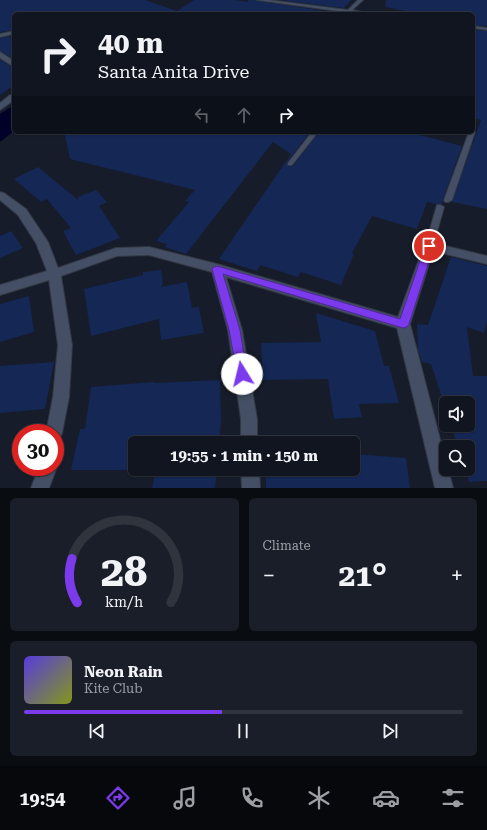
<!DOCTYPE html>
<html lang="en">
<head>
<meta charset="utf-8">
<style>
  :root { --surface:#10151f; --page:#191e28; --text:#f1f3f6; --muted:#9c9fa4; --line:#30343d; --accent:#7c3aed }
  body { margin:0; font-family:"Roboto Serif",serif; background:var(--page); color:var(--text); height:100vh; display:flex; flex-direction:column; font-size:15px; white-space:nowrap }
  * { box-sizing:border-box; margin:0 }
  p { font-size:13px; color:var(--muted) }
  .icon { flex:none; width:22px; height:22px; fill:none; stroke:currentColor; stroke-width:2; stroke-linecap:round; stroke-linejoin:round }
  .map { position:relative; height:488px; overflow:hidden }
  .details { display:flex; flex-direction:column; gap:10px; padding:10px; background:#090c11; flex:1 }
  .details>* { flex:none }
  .hud { position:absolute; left:12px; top:12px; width:463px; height:122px; border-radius:6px; box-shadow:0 1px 3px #0004,0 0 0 1px var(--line); background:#10151f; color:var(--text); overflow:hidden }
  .buttons { position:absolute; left:439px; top:396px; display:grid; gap:8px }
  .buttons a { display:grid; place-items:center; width:36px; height:36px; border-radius:6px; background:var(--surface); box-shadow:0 1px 3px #0004,0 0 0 1px var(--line); font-size:20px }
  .speed { position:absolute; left:12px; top:424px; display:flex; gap:8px; font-size:20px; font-weight:700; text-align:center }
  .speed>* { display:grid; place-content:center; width:52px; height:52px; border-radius:50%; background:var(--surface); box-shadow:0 1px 3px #0004,0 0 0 1px var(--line); line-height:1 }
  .speed .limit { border:6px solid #d22; background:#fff; color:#111 }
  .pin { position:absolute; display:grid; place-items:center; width:34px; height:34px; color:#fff; margin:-17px; border:2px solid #fff; border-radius:50%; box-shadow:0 1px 4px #0007 }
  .me { position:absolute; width:44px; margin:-22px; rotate:351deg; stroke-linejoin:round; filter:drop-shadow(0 0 3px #0008) }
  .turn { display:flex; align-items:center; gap:14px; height:84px; padding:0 20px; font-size:18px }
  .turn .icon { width:52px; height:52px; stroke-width:2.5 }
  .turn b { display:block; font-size:28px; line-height:34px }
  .lanes { display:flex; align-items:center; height:38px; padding:0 20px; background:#0003; justify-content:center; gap:20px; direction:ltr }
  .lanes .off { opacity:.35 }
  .big { font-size:30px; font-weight:700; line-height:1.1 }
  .details .widget { flex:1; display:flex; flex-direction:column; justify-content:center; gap:6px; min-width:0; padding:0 14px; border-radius:6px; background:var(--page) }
  .details .dial { align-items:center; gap:0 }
  .dial svg { height:104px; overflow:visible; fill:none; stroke:var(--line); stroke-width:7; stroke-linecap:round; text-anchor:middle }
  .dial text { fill:var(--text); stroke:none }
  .song { display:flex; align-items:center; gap:12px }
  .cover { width:48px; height:48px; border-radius:6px; background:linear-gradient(135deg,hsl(250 70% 55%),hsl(70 70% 35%)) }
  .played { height:4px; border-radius:2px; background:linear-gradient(90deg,var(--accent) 45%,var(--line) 45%) }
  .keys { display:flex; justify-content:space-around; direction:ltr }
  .heat { display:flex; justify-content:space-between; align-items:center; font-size:22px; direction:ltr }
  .details .tiles { flex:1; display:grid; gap:10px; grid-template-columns:1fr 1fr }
  .widget:last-child { grid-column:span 2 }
  .trip { position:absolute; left:128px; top:436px; width:232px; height:40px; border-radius:6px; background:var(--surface); box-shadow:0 1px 3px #0004,0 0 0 1px var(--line); font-weight:700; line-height:40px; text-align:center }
  .dock { display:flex; height:64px; justify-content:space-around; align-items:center; background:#06080c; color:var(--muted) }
  .dock .icon { width:28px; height:28px }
  .dock .selected { color:var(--accent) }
  .dock b { font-size:18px; color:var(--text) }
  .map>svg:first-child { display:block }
  .water { fill:#000029 }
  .building { fill:#142755 }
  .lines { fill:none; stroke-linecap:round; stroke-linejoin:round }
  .service-casing { stroke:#323844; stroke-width:2 }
  .minor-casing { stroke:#323844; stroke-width:2 }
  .service { fill:#444f65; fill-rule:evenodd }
  .minor { fill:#444f65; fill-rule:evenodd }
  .route { fill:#7c3aed; stroke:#51269a }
</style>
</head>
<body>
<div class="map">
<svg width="487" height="488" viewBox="0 0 487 488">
  <rect width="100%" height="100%" fill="#161c29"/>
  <path class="water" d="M14 105V131L0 142V114Z"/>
  <g class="building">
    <path d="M0 0H145L177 11 194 0H235L248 2V0H256L257 1 339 13 338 14H14V30L0 32Z"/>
    <path d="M281 0H351L344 8Z"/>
    <path d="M386 0H487V26L473 25V14H421L385 7Z"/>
    <path d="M473 30 487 31V209L452 202 481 120 473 118Z"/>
    <path d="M14 36V59L0 51V38Z"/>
    <path d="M0 60 14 68V85L0 95Z"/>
    <path d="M64 132H310L287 162 288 166H293L319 132H408L462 146 443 199 442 205 427 202 417 229 372 216 352 253 354 254 341 285 301 272 298 277 260 265 257 271 219 259 291 154 273 142 186 254 165 247 167 244 156 241 189 202 185 201 195 190 70 159Z"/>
    <path d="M38 167 78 200V197L96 190 107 202 99 206 120 238 76 255 63 231 71 228 47 199 41 202 14 179Z"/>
    <path d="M11 231 23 248 0 258V236Z"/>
    <path d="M451 257 487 266V322L484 333 467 327 473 376H487V481L469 482 465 469H468V447H458L451 425H468V403H446V410L431 364 422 362 418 350 417 324 428 325Z"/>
    <path d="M161 270 163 284 161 287 187 282 192 308 199 307 204 333 161 340 159 319 91 336 84 289 143 275V272Z"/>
    <path d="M29 296 34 332 0 342V304Z"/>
    <path d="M316 313 375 331 384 366H389L399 403 359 404 362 417 334 419 328 379 263 380 261 343 321 342Z"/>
    <path d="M54 362 45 409 0 413V366Z"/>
    <path d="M220 380 221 420 219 443H135V469H217L215 488H152L156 470H71L80 429H85L91 387 154 382V383Z"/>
    <rect x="265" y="441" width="65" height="2"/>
    <path d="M353 454 406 458 410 488H266V469H353Z"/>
  </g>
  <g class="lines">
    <defs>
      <g id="service">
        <path d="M257 0H269L348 10 358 0H363L352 10 372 14 350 13 346 14 345 12Z"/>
        <path d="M473 26 487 28V30L473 28Z"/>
        <path d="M14 31V34L0 37V34Z"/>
        <path d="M473 130 475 132 452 200 448 202H445L444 200 469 132H473Z"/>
        <path d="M312 132H318L292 165H288V163Z"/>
        <path d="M437 205H440L444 207 433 246 429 249 425 246Z"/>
      </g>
      <g id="minor">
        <path d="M0 52 14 61V67L0 58Z"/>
        <path d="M10 95H14V100L0 110V103Z"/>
        <path d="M0 192 4 193 26 209 48 242 58 268 116 248 149 247 217 264 398 317 425 243 429 242 487 256V264L433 251 410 324 446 462V469H448L453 488H435L397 328 226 277 242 330 257 419V443H241V419L228 330 212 272 149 255 117 256 61 276 72 345 69 397 62 433 60 438 55 440V433H46L53 397 58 345 49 280 0 295V285L47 271 36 243 18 215 0 200Z"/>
        <path d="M55 463 57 467 49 488H31L39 467H55Z"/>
        <path d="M241 469H259L260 488H242Z"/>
      </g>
    </defs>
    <use href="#service" class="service-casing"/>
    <use href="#minor" class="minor-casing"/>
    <use href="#service" class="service"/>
    <use href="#minor" class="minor"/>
  </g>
  <path class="route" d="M429 243 434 246 409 324 407 327 403 328 223 274 240 330 247 374 246 378 242 379 238 378 229 330 212 269 214 267 217 266 400 319 425 246Z"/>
</svg>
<div class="buttons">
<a><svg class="icon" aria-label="sound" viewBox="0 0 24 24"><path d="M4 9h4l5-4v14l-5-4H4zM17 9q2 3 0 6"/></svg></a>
<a><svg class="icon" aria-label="search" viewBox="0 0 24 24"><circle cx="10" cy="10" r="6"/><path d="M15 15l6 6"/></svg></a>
</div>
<div class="speed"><div class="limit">30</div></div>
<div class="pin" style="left:429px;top:246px;background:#d93025"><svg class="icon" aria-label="arrive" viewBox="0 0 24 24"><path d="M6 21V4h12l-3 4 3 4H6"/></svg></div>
<svg class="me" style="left:242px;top:374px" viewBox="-20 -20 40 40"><circle r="19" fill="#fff"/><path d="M0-13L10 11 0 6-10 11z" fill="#7c3aed"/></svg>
<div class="trip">19:55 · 1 min · 150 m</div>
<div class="hud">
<div class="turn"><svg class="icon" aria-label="right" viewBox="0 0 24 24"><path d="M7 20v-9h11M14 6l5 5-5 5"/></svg><div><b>40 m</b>Santa Anita Drive</div></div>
<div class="lanes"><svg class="icon off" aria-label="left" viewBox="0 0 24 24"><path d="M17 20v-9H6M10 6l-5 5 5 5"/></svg><svg class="icon off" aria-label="ahead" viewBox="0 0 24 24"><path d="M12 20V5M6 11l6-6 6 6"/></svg><svg class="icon" aria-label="right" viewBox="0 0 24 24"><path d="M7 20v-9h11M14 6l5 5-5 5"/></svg></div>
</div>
</div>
<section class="details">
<div class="tiles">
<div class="widget dial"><svg viewBox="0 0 100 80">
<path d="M14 69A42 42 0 1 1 86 69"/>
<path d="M14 69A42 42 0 0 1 10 35" stroke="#7c3aed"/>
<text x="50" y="56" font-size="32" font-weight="700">28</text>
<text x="50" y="72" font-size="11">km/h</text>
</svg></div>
<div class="widget"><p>Climate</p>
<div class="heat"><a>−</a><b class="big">21°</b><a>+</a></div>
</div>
<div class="widget">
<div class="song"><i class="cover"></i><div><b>Neon Rain</b><p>Kite Club</p></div></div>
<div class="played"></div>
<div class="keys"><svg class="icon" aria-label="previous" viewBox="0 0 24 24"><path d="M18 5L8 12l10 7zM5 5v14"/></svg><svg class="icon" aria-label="pause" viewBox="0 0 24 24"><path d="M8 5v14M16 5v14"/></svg><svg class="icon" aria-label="next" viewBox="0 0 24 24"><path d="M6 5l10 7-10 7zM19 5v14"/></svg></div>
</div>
</div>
</section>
<nav class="dock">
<b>19:54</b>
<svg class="icon selected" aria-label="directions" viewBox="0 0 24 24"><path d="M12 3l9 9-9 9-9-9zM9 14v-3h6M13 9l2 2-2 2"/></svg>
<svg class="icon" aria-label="music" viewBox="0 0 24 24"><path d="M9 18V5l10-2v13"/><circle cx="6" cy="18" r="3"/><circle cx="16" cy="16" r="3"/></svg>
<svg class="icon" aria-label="phone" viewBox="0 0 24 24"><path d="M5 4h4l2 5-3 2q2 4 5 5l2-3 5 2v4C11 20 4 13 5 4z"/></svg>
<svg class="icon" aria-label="climate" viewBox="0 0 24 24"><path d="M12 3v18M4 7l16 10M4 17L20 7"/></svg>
<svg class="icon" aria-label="car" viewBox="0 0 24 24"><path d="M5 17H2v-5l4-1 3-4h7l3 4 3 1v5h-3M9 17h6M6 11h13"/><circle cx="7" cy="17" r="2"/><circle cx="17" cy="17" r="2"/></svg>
<svg class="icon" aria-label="filters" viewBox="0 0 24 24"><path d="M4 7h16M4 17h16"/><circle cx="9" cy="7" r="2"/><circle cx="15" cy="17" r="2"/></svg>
</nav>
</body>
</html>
